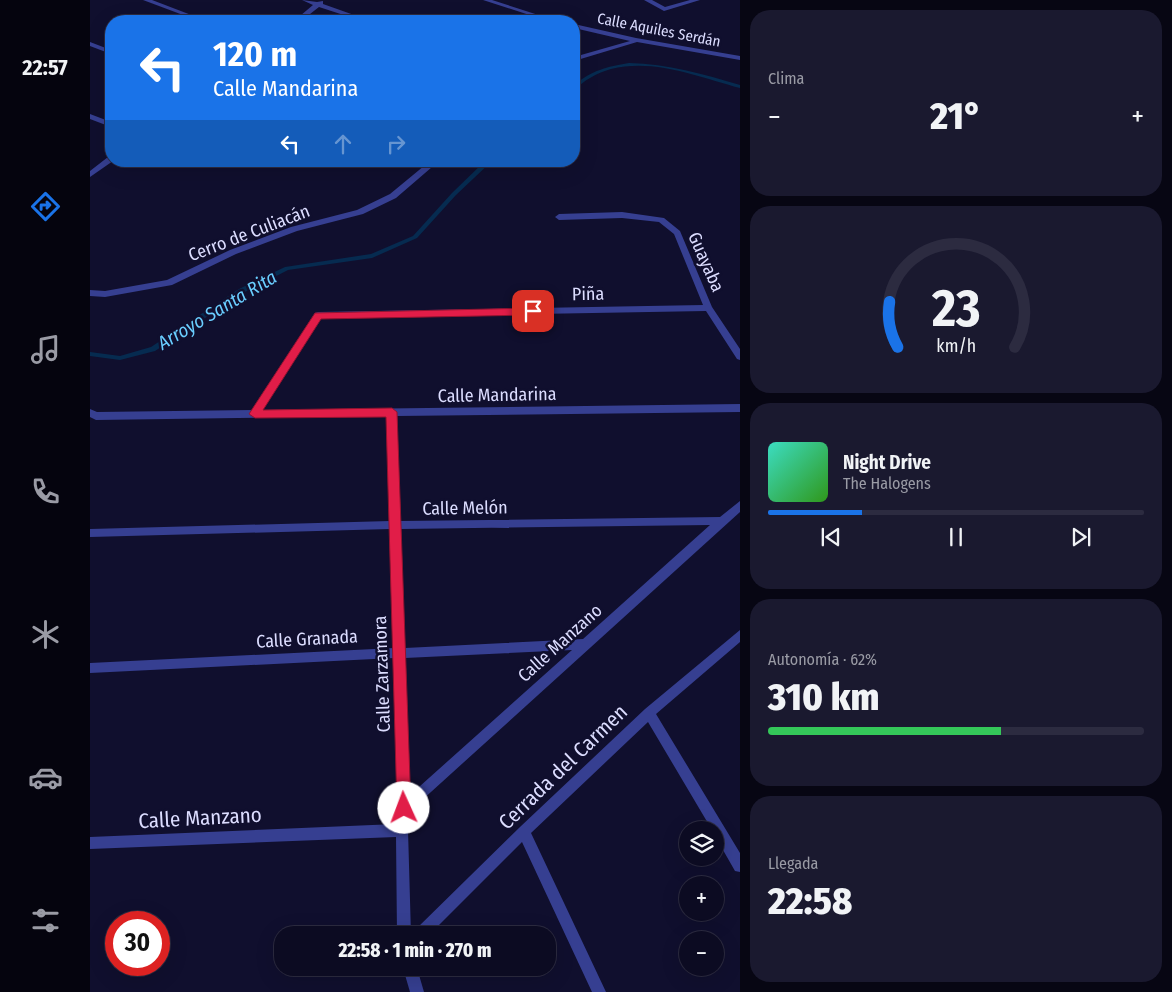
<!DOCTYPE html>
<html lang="es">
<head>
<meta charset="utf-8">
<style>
  :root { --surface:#0c0b22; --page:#1a192f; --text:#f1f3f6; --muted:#9a9ba5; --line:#2c2b40; --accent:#1a73e8 }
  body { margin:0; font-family:"Fira Sans Condensed",sans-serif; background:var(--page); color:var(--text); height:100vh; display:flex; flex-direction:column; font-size:19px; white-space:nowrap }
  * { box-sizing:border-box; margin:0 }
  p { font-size:16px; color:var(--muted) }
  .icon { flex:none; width:28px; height:28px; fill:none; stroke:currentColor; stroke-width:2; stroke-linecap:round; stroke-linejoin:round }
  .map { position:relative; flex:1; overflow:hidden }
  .details { display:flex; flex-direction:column; gap:10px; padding:10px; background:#070613; width:432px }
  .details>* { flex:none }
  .guide { position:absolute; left:15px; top:15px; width:475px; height:152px; border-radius:20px; box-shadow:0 5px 20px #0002,0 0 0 1px var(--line); background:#1a73e8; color:#fff; overflow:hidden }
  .controls { position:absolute; left:589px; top:821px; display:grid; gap:10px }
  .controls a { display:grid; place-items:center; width:45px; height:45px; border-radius:50%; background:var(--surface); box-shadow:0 5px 20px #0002,0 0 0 1px var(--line); font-size:25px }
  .speed { position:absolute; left:15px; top:911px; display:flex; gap:10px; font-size:25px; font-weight:700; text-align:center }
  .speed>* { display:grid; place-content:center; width:65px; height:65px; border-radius:50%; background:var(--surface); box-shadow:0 5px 20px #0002,0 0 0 1px var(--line); line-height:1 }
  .speed .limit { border:8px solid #d22; background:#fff; color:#111 }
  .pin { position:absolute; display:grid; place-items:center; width:42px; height:42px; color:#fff; margin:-21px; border-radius:10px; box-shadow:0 2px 8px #0006 }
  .me { position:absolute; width:55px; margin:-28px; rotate:358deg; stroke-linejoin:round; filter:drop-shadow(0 0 4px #0008) }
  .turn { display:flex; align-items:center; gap:18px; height:105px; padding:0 25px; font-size:22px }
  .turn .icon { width:65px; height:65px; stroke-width:2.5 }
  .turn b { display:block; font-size:35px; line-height:42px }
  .lanes { display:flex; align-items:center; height:48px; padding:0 25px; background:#0003; justify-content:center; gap:25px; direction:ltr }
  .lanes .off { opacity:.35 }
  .big { font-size:38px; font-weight:800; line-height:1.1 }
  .details .tile { flex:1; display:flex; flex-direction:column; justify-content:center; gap:8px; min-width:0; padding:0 18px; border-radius:20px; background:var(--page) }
  .details .dial { align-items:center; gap:0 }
  .dial svg { height:130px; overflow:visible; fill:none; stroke:var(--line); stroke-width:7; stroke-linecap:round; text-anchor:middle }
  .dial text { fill:var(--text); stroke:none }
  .song { display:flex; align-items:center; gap:15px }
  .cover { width:60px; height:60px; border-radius:8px; background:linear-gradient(135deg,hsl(170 70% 55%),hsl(110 70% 35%)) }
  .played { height:5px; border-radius:2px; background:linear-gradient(90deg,var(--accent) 25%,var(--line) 25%) }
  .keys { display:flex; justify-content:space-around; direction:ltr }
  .heat { display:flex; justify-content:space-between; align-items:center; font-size:28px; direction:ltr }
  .charge { height:8px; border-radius:4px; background:linear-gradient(90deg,#34c759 62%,var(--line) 0) }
  .trip { position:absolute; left:184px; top:926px; width:282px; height:50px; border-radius:20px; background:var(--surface); box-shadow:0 5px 20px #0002,0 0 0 1px var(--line); font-weight:800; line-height:50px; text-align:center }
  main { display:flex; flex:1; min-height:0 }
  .menu { display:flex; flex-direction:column; width:90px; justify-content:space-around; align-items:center; background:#05040e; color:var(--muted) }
  .menu .icon { width:35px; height:35px }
  .menu .selected { color:var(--accent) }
  .menu b { font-size:22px; color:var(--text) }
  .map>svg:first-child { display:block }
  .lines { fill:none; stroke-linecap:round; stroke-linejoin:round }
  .stream { fill:#062b50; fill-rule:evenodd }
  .minor { fill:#363f91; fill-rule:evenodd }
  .route { fill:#e11d48; stroke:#92132f }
  .labels { text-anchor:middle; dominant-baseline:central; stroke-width:5; stroke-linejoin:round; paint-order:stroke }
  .far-street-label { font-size:15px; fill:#dcddff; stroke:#100f2e }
  .street-label { font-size:18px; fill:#dcddff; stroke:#100f2e }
  .water-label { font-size:19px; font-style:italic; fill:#6aceff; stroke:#100f2e }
  .near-street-label { font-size:21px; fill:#dcddff; stroke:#100f2e }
</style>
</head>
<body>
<main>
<nav class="menu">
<b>22:57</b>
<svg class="icon selected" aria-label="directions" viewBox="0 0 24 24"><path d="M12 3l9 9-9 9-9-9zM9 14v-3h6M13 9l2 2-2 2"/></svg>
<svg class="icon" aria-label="music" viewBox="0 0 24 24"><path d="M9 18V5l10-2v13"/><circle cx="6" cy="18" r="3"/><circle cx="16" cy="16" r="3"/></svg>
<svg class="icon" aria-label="phone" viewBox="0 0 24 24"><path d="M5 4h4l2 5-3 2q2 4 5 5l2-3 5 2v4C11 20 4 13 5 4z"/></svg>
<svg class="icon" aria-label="climate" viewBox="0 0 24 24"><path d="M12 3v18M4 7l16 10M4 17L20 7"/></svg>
<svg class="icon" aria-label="car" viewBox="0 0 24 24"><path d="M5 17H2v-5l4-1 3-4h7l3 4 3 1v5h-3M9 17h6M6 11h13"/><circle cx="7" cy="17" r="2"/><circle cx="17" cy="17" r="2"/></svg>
<svg class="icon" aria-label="filters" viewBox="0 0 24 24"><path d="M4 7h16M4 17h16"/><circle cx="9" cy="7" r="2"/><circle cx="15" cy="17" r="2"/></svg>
</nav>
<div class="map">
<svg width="650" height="992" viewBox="0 0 650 992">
  <rect width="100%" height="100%" fill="#100f2e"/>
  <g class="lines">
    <g class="stream">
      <path d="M539 63C578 64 613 74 650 85V88C609 77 564 58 521 69 514 71 506 74 500 78 494 81 490 86 484 88V85C503 70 516 67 539 63Z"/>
      <path d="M395 161H402L366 195 327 238 282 258 198 270 153 293 65 351 30 360 0 356V352L30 356 61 347 149 289 195 267 281 254 323 236 362 193Z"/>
    </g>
    <g class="minor">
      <path d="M53 0H62L117 21H109Z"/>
      <path d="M212 0 227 2 233 1V4L281 21H272L229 7 211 21H204L223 5Z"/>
      <path d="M393 0H402L467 21H458Z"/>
      <path d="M554 0H562L575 7 600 0H610L574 11Z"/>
      <path d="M484 24 546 38 650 56V60L547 42 484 61V57L540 41 484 28Z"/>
      <path d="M0 42 21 50V54L0 46Z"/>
      <path d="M0 114 21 122V127L0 119Z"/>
      <path d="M18 157H21V161H23L0 177V171Z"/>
      <path d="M340 161H349L306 198 273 214 207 231 146 254 82 285 15 297 0 296V290L15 291 77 280 140 250 201 227 267 210 300 194Z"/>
      <path d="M532 212 574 218 590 231 622 307 650 349V360L647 359 616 311 231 318 172 410 650 404V412L307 416 310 521 630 517 650 501V512L320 811 318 830 321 935H307L306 837 0 849V837L306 824 308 808 304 658 0 673V663L304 648 300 529 0 537V529L300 521 297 416 6 420 0 417V409L7 412 162 410 225 313 228 312 613 305 584 234 569 222 532 218 469 220 465 217 469 214ZM620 525 493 639 315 648 311 529ZM482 650 320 795 315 658Z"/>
      <path d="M650 630V642L566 714 650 853V872L645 871 625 836V830H622L558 722 441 833 516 992H502L432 842 339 935H323L325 930 430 827 555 709Z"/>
      <path d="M313 968H327L334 992H320Z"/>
    </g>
  </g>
  <path class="route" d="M443 308 448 311 443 315 231 319 173 410 302 408 307 412 321 808 319 813 314 815 309 813 307 808 296 417 165 418 159 414 225 313Z"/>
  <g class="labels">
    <g class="far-street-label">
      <text transform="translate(569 30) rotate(11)">Calle Aquiles Serdán</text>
    </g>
    <g class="street-label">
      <text transform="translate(159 233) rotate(-21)">Cerro de Culiacán</text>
      <text transform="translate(616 262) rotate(66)">Guayaba</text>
      <text transform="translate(498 294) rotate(-1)">Piña</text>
      <text transform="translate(407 395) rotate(-1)">Calle Mandarina</text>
      <text transform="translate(375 508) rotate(-1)">Calle Melón</text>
      <text transform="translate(217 639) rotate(-3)">Calle Granada</text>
      <text transform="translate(470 643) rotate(-42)">Calle Manzano</text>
      <text transform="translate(292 674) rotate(-92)">Calle Zarzamora</text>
    </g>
    <g class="water-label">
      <text transform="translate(127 310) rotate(-31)">Arroyo Santa Rita</text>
    </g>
    <g class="near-street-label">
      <text transform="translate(473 767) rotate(-44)">Cerrada del Carmen</text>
      <text transform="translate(110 818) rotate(-3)">Calle Manzano</text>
    </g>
  </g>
</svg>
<div class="controls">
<a><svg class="icon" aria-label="layers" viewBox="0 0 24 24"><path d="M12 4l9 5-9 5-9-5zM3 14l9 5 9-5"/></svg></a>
<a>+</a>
<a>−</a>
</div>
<div class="speed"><div class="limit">30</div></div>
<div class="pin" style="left:443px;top:311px;background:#d93025"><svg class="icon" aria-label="arrive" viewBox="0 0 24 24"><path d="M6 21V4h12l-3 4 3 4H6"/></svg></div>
<svg class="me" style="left:314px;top:808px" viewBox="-20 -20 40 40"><circle r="19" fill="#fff"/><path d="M0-13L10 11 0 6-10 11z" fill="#e11d48"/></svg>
<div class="trip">22:58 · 1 min · 270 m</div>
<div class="guide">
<div class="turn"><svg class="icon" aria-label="left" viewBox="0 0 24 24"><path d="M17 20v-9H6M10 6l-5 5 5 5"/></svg><div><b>120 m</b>Calle Mandarina</div></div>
<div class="lanes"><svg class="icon" aria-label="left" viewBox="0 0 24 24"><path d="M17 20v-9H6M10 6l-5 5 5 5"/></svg><svg class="icon off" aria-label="ahead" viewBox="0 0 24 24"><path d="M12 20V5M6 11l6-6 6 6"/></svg><svg class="icon off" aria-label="right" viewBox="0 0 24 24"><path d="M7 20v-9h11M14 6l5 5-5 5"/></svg></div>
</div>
</div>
<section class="details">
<div class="tile"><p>Clima</p>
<div class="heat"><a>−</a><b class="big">21°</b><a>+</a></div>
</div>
<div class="tile dial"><svg viewBox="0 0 100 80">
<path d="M14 69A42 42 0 1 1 86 69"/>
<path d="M14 69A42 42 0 0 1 9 41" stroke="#1a73e8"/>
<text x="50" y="56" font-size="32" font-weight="700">23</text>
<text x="50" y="72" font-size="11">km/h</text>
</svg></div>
<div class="tile">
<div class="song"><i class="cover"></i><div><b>Night Drive</b><p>The Halogens</p></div></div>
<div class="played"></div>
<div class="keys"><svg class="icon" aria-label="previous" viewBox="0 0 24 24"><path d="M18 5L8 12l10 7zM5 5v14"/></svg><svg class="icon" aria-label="pause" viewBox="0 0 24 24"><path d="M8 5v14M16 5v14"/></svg><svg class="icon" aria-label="next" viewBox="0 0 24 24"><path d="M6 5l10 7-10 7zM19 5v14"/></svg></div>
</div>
<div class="tile"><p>Autonomía · 62%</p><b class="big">310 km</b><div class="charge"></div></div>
<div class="tile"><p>Llegada</p><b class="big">22:58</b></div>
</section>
</main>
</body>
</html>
